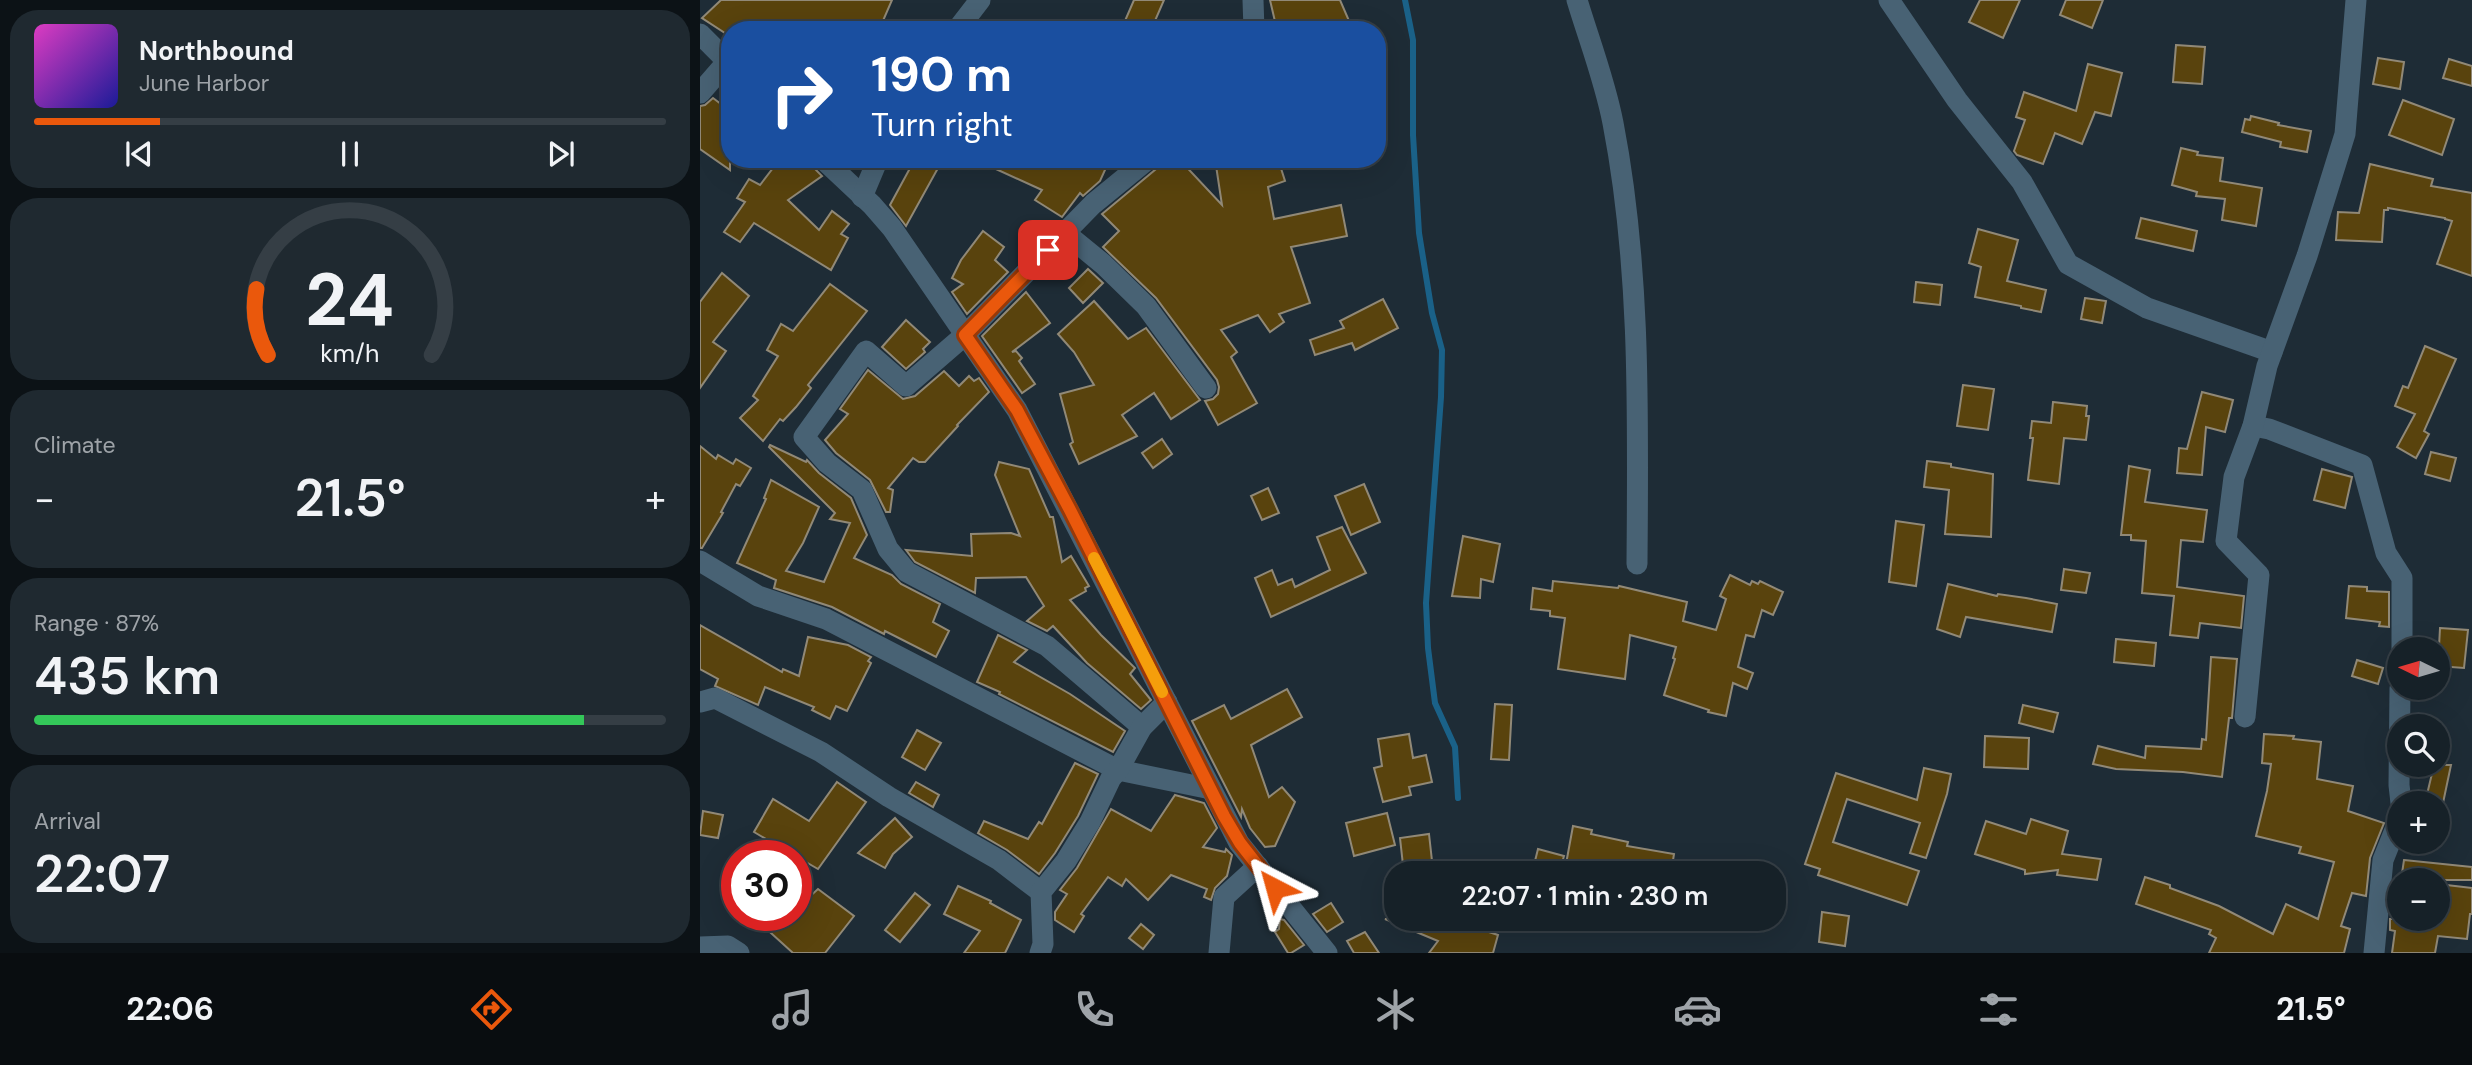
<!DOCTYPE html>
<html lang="en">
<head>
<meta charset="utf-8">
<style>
  :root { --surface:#162128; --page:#1f2930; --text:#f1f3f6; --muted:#9ea3a8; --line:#353e45; --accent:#ea580c }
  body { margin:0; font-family:"DM Sans",sans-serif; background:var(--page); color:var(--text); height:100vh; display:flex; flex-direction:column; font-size:26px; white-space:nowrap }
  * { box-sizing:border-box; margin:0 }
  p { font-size:23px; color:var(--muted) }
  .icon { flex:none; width:38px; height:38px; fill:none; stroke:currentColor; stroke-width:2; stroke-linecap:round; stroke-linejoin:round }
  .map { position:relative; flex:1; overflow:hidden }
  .sheet { display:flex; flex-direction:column; gap:10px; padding:10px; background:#0c1216; width:700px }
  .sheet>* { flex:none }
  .top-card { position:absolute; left:21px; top:21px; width:665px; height:147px; border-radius:28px; box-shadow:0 7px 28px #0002,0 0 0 2px var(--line); background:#1a4fa0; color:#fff; overflow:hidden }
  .needle { width:46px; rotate:275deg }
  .fabs { position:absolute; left:1687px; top:637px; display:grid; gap:14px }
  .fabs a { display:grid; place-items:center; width:63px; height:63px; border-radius:50%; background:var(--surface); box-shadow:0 7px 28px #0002,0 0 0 2px var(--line); font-size:35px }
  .speed { position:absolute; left:21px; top:840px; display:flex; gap:14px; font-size:35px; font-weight:700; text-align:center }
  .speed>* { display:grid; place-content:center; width:91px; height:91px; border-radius:50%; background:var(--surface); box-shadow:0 7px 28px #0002,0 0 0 2px var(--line); line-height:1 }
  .speed .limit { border:10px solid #d22; background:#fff; color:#111 }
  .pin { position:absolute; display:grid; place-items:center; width:60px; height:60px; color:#fff; margin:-30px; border-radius:14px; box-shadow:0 4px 10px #0006 }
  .me { position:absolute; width:77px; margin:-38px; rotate:321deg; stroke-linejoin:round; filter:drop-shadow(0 0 5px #0008) }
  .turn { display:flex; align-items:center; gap:24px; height:147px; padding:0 35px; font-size:32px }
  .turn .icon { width:91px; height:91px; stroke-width:2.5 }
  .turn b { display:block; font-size:49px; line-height:60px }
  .big { font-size:52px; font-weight:600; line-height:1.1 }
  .sheet .widget { flex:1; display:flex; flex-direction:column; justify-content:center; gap:10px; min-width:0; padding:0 24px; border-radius:28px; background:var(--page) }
  .sheet .dial { align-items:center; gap:0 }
  .dial svg { height:182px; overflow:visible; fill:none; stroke:var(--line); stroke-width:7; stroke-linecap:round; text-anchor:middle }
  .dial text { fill:var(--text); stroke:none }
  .song { display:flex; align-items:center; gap:21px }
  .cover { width:84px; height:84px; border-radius:10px; background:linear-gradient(135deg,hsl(310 70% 55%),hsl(240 70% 35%)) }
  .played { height:7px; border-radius:4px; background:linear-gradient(90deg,var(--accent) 20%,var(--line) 20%) }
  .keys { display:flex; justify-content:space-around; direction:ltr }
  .heat { display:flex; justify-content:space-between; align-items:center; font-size:38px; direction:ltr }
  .charge { height:10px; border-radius:5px; background:linear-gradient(90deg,#34c759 87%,var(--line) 0) }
  .trip { position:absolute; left:684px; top:861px; width:402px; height:70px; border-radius:28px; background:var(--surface); box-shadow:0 7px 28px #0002,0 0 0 2px var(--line); font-weight:600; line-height:70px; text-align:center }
  .tab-bar { display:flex; height:112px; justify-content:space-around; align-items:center; background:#090d10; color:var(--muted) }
  .tab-bar .icon { width:49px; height:49px }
  .tab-bar .on { color:var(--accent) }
  .tab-bar b { font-size:32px; color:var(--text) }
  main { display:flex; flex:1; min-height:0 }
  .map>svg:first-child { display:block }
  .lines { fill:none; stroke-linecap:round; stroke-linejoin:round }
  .stream { stroke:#1a6188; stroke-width:6 }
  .building { fill:#59430d; stroke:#918977; stroke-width:2 }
  .minor { stroke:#486274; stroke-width:21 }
  .route-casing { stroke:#983908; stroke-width:18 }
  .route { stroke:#ea580c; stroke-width:12 }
  .slow { stroke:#f59e0b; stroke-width:12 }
</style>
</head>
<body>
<main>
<section class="sheet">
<div class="widget">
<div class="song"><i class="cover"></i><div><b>Northbound</b><p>June Harbor</p></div></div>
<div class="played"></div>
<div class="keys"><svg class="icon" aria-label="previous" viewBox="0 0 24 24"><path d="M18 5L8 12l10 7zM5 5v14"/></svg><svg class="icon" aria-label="pause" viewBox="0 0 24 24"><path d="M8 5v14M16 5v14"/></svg><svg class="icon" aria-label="next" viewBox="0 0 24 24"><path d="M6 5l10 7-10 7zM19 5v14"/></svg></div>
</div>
<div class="widget dial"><svg viewBox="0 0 100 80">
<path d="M14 69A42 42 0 1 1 86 69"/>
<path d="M14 69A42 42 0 0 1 9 40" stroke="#ea580c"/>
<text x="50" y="56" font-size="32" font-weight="700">24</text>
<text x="50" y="72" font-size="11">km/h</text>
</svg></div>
<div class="widget"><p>Climate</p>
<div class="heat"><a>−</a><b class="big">21.5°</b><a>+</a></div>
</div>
<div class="widget"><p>Range · 87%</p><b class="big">435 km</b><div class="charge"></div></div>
<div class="widget"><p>Arrival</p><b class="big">22:07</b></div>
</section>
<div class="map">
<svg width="1772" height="953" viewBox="0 0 1772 953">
  <rect width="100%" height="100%" fill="#1e2c36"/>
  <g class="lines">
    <path class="stream" d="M705 0 713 40V135L719 233 732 313 742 350 741 397 726 603 728 648 735 703 755 747 758 798"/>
  </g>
  <g class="building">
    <path d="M21 0H192L179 30H96L85 22 79 30H30L28 35 2 18Z"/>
    <path d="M434 0H464L451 30H421Z"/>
    <path d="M570 0H640L653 30H577Z"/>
    <path d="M1280 0H1320L1303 38 1269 22Z"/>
    <path d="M1366 0H1403L1392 28 1360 15Z"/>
    <path d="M1476 45 1505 47 1502 84 1473 82Z"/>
    <path d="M1678 58 1704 62 1700 89 1673 84Z"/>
    <path d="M1749 59 1772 66V86L1743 78Z"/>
    <path d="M1388 64 1422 73 1411 116 1395 112 1382 144 1355 133 1343 164 1317 155 1314 151 1325 120 1316 117 1324 92 1376 111Z"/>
    <path d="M13 98 30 111V170L0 149V106L5 105Z"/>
    <path d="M1703 100 1754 119 1742 155 1689 135Z"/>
    <path d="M1551 116 1579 123 1578 125 1611 131 1607 152 1580 147 1581 142 1542 132 1545 119 1550 120Z"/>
    <path d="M1481 148 1498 152 1497 155 1523 158 1520 181 1562 188 1556 226 1522 220 1525 199 1496 196 1497 192 1472 185Z"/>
    <path d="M80 159H110L114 168 122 176 88 200 119 230 132 211 149 224 141 234 148 238 131 270 54 223 40 242 24 232 45 202 37 198 49 179 60 185Z"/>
    <path d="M215 159H243L206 226 190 205Z"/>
    <path d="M274 159H410L400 181 383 196 380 193 362 217 335 200 342 190Z"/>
    <path d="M461 159H479L522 205 515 159H578L585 181 568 187 574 219 641 205 647 236 591 247 610 303 579 314 584 322 570 332 558 315 521 330 537 352 531 357 557 403 518 425 505 401 513 399 518 394 519 387 517 380 456 298 403 247 419 231 402 214 456 169Z"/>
    <path d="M1670 164 1733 179 1731 186 1772 193V276L1737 264 1752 221 1745 219V218L1688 208V210H1684L1682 242 1636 240 1638 212 1659 213Z"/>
    <path d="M1441 218 1497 231 1493 251 1436 238Z"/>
    <path d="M1278 229 1318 240 1307 281 1346 290 1341 312 1321 308V306L1275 297 1281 267 1269 263Z"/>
    <path d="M283 231 304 247 295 260 308 272 267 314 252 292 263 284 252 278 261 260Z"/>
    <path d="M388 269 403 283 383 303 369 288Z"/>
    <path d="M22 273 49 296 13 342 26 351 0 388V302Z"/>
    <path d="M1216 282 1242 285 1240 305 1214 302Z"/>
    <path d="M130 284 167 311 108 385 111 388 96 407 83 421 80 419 63 441 40 418 58 400 53 396 78 356 67 350 81 324 93 331Z"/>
    <path d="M326 292 350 323 312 352 316 351 322 358 319 361 335 384 322 393 282 336Z"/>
    <path d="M1385 298 1406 301 1402 323 1381 319Z"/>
    <path d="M683 299 698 328 655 350 652 343 615 355 610 340 644 328 640 321Z"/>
    <path d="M394 301 428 339 446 328 500 400 471 419 454 393 422 415 437 436 379 464 370 444 373 442 360 394 394 385 374 352 358 334Z"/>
    <path d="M206 320 230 342 223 349 225 352 206 369 182 347Z"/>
    <path d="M1725 346 1756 359 1724 431 1729 434 1716 458 1697 447 1715 414 1695 406 1703 386 1708 388Z"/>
    <path d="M168 370 203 399 215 396 244 371 259 386 269 376 274 381 279 378 289 392 257 425 258 426 225 462H219L213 458 188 488 193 490 190 512H186L170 480 136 453 125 440 148 414 140 409Z"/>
    <path d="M1263 385 1294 389 1288 430 1257 426Z"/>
    <path d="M1502 392 1533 400 1525 432 1506 427 1502 475 1477 473 1479 448 1487 449Z"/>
    <path d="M1353 402 1387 406 1386 416H1389L1386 440 1364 438 1359 484 1328 480 1333 438H1330L1332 421 1351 423Z"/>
    <path d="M462 439 472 454 453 468 442 453Z"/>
    <path d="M70 445 106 462 107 460 119 473 151 498 167 535 154 558 192 575 201 584 240 604 233 622 249 631 236 657 185 631 184 634 132 607 74 588 76 580 37 563 66 499 64 498 71 480 119 507 103 543 86 571 124 582 150 523 130 519 135 513 69 447Z"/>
    <path d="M0 446 16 459 18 455 33 464 36 459 51 468 40 486 36 484 21 512 23 513 2 548H0Z"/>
    <path d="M1731 452 1756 458 1750 481 1725 474Z"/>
    <path d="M1227 461 1251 464V467L1293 474 1291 537 1245 534 1249 490 1224 487Z"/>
    <path d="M299 462 329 469 350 517H353L362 562 371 556 389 586 385 588 386 591 370 600 401 635 435 668 430 674 451 700 441 709 387 663 353 626 347 631 327 621 344 606 326 577 276 578 275 593 215 562 206 550 272 556 271 534 311 533 320 536 295 475Z"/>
    <path d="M1429 466 1450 470 1445 502 1507 510 1503 542 1481 540 1477 587 1544 596 1541 628 1500 623 1498 638 1470 635 1474 596 1442 593 1446 541 1431 540V535H1421Z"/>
    <path d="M1622 469 1652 477 1645 508 1614 500Z"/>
    <path d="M664 484 680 522 651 535 635 496Z"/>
    <path d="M568 488 579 513 562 520 551 496Z"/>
    <path d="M1196 521 1224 525 1216 586 1189 582Z"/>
    <path d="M642 527 666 573 571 617 555 578 572 570 578 585 592 579 595 587 630 570 617 537Z"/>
    <path d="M763 536 800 544 793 582 781 579 780 598 752 596Z"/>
    <path d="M1364 569 1390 573 1386 593 1361 590Z"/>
    <path d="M1030 575 1050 585 1052 581 1058 584 1060 581 1083 592 1073 615 1062 610 1054 637 1046 635 1038 667 1053 673 1047 689 1033 683 1026 716 1008 712 1009 710 964 695 975 659 973 658 976 647 930 635 925 679 858 669 865 618 850 616V611L831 609 833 588 852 591 853 581 918 588 919 586 987 602 983 621 1016 630 1026 599 1020 596Z"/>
    <path d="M1248 584 1297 596 1298 594 1326 598 1357 604 1352 632 1266 617 1260 637 1237 629Z"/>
    <path d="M1649 586 1667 587V591L1689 592V627L1679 626 1680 622 1646 618Z"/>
    <path d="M0 625 82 672 83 669 99 676 108 637 148 645 171 657 168 661 171 663 147 711 136 706 130 719 112 710 114 707 65 687 58 705 15 686 18 679 0 669Z"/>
    <path d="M1740 628 1768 630 1764 668 1738 666Z"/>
    <path d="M298 635 327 650 314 662 370 694 425 731 413 752 299 694 300 692 277 682Z"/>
    <path d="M1416 639 1456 643 1454 666 1414 662Z"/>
    <path d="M1511 657 1537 659 1532 718H1529L1522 777 1483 772 1416 769 1393 764 1398 746 1445 758 1446 746 1501 749 1502 739 1506 740Z"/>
    <path d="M1657 660 1683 668 1678 684 1652 676Z"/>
    <path d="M587 689 602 717 551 745 569 797 582 787 595 802 575 846 565 847 550 828 542 809 541 817 492 721 524 705 531 719Z"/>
    <path d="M795 704 812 705 809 760 791 759Z"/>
    <path d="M1323 705 1358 713 1353 732 1319 723Z"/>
    <path d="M217 730 241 743 225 770 202 757Z"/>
    <path d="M709 734 713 758 726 755 732 782 709 787 711 795 683 802 674 768 682 766 678 739Z"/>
    <path d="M1564 734 1594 736 1593 739 1621 742 1617 779 1653 786 1648 811 1684 823 1670 858 1666 896 1652 893 1641 926 1650 929 1644 953H1509L1516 938 1509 934 1511 930 1436 904 1445 877 1470 885V888L1519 906 1573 934 1586 904 1618 919 1634 862 1599 853 1601 847 1556 836 1567 791 1571 764 1562 763Z"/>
    <path d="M1285 736 1329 738 1328 769 1284 767Z"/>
    <path d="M375 763 398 774 378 816 355 853 339 874 307 850 278 833 284 821 328 839 339 822 342 824Z"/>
    <path d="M1734 765H1751L1743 803H1725Z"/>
    <path d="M1224 768 1251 774 1247 794 1226 858 1210 853 1220 823 1147 799 1133 842 1219 871 1207 905 1118 875 1120 869 1105 864 1136 773 1217 800Z"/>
    <path d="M137 782 166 802 118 869 54 832 73 799 109 821Z"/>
    <path d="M216 782 239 795 233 807 209 793Z"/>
    <path d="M475 795 504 803 517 828 503 847 525 852 526 849 532 855 527 876 515 888 511 900 504 897 507 889 471 875 448 900 426 879 422 886 408 877 381 914 384 916 374 932 355 920V912L367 894 360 890 377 868 411 809 451 831Z"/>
    <path d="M3 811 23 815 18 838 0 835Z"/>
    <path d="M687 813 695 845 654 856 646 823Z"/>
    <path d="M195 818 212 837 193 854 185 868 158 853Z"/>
    <path d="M1331 819 1368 831 1362 854 1401 859 1397 880 1357 875 1358 870 1325 874V870L1275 854 1286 821 1326 834Z"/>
    <path d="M873 826 892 830 891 834 928 842 927 846 974 854 971 873 922 867 921 873H914L866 864Z"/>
    <path d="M729 834 732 861 703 865 700 838Z"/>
    <path d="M838 849 864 856 859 873H832Z"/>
    <path d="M1704 860 1772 867V880H1701Z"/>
    <path d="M1738 884 1772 888V914H1770L1767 939 1738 936 1735 953H1692L1695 931 1690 930V919H1738Z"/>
    <path d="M258 886 291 901 290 903 321 920 305 953H264L280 931 244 914Z"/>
    <path d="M118 889 154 916 125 953H93L51 915H96V891L106 900Z"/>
    <path d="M215 893 230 905 200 942 185 930Z"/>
    <path d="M631 903 643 922 627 932 613 914Z"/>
    <path d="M1122 912 1149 916 1145 946 1119 942Z"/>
    <path d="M580 919 584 920 604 945 591 953H588L575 932 579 929Z"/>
    <path d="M685 919H790L786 931 798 935 793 953H729L738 941Z"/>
    <path d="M441 924 454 935 443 949 429 938Z"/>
    <path d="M665 932 679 953H654L647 941Z"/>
  </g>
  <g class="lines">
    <g class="minor">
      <path d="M553 0 554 30"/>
      <path d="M877 0C889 40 905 81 913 123 941 268 938 416 937 564"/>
      <path d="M1189 0 1257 100 1322 182 1368 264 1447 308 1572 352"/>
      <path d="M257 30 280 0"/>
      <path d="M0 34 30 64"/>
      <path d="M0 93 27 62"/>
      <path d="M123 159 172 205 192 228 317 410 539 843 627 953"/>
      <path d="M162 197 178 159"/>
      <path d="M365 233 403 264 446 306 506 388"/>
      <path d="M1553 426 1569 429 1662 465 1686 553 1702 578V649"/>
      <path d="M0 561 58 596 126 619 418 770 511 789"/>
      <path d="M1700 688 1699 785 1701 803"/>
      <path d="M0 702 15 698 121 752 189 797 299 860 341 892"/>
      <path d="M1545 717 1559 575 1526 541 1534 477 1553 426 1567 366 1607 256 1645 134 1656 0"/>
      <path d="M442 727 347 646 207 572 188 549 162 490 127 463 104 437 166 351 206 386 265 335 393 204 448 159"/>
      <path d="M0 947 28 946 39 953"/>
      <path d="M340 953 343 944 341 892 366 861 390 822 411 778 418 770 442 727 467 702"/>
      <path d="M519 953 524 897 558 866"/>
      <path d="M1674 953 1683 860 1699 820"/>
    </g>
  </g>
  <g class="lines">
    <defs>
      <path id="route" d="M348 250 265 335 317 410 370 510 524 816 540 843 575 888"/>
    </defs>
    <use href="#route" class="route-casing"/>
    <use href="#route" class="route"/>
    <path class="slow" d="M394 558 462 692"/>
  </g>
</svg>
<div class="fabs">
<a><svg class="needle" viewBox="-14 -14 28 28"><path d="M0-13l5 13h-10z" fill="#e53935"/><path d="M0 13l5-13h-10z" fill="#9ea3a8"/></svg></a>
<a><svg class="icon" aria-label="search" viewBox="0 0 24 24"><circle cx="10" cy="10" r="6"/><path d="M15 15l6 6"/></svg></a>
<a>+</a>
<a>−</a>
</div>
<div class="speed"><div class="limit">30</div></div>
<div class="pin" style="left:348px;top:250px;background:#d93025"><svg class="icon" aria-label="arrive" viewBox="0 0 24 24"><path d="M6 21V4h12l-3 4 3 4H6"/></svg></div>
<svg class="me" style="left:575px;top:888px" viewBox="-20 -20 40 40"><path d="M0-17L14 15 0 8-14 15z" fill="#ea580c" stroke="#fff" stroke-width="4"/></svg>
<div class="trip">22:07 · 1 min · 230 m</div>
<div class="top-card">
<div class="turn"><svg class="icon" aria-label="right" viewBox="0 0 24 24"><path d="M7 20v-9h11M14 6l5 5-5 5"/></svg><div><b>190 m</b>Turn right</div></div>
</div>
</div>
</main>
<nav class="tab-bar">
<b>22:06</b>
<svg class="icon on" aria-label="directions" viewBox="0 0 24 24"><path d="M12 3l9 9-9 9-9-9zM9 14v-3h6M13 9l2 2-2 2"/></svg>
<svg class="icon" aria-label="music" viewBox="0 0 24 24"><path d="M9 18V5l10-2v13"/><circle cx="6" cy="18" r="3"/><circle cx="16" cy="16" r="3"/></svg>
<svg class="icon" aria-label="phone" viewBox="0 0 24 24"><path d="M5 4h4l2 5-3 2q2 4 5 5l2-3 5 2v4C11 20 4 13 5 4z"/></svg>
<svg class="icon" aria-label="climate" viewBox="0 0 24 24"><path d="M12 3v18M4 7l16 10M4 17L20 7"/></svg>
<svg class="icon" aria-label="car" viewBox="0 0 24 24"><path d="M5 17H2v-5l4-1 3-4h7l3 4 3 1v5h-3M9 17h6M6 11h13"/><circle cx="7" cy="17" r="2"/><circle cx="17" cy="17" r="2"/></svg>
<svg class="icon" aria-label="filters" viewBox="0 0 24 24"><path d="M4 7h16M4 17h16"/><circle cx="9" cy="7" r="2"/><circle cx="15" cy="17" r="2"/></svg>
<b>21.5°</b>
</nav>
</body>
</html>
